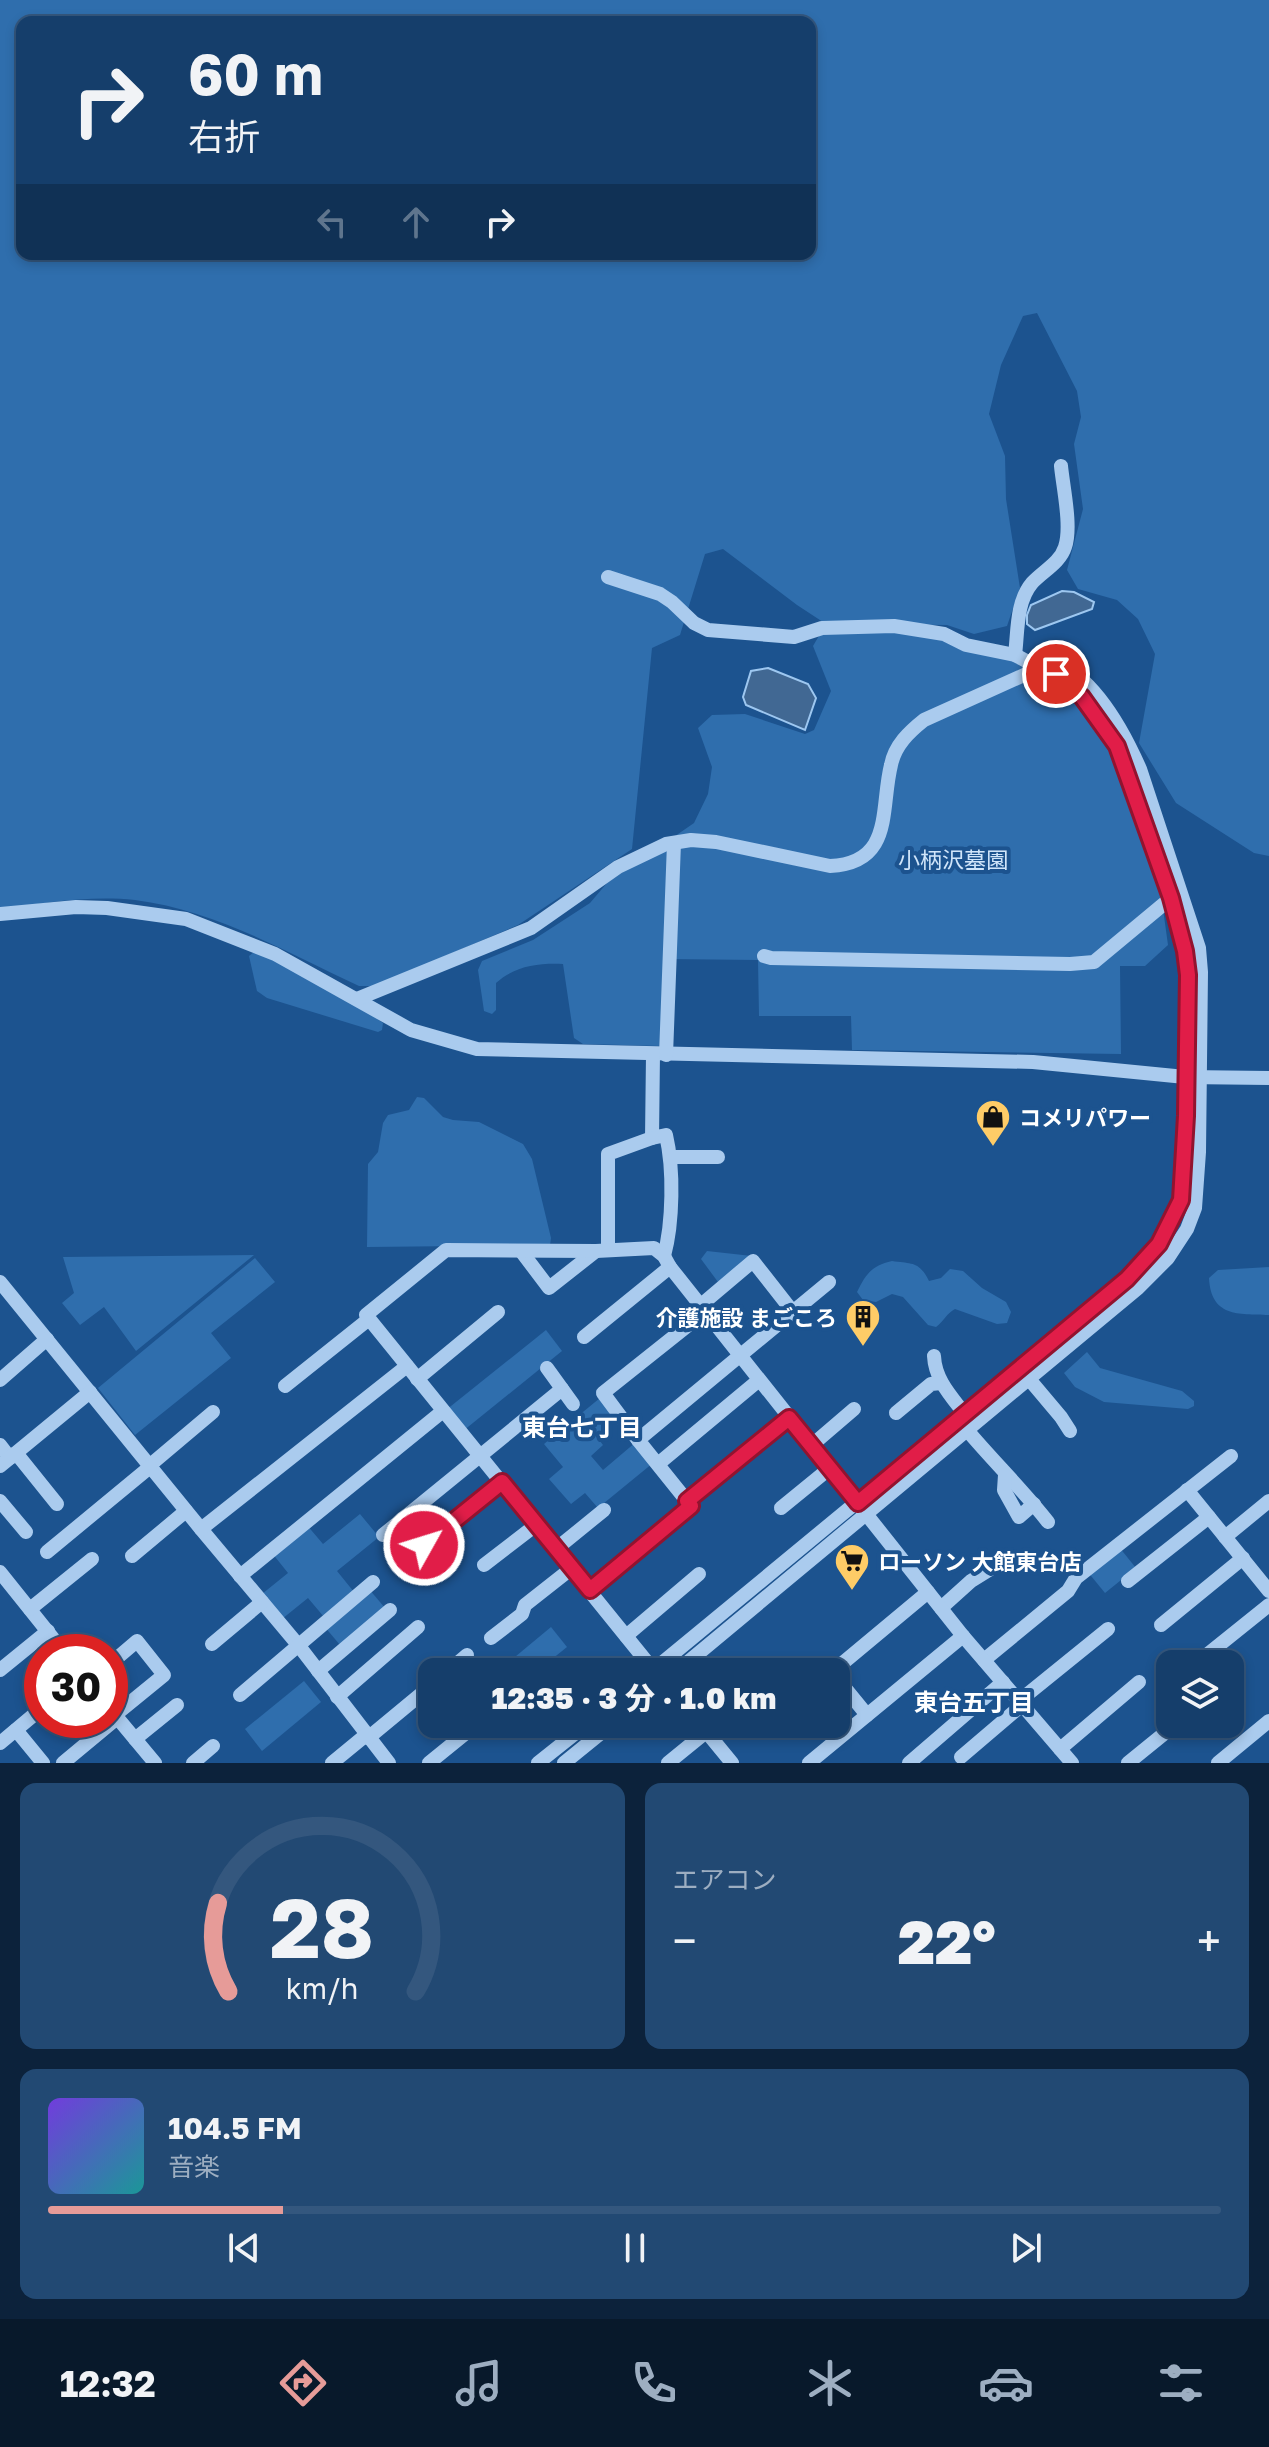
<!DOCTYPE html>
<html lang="ja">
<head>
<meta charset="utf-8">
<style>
  :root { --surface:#153e6b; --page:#224973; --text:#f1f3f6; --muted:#9daec1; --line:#34577e; --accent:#e69b98 }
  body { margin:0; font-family:"Golos Text","Noto Sans JP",sans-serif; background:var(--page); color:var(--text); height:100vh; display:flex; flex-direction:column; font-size:30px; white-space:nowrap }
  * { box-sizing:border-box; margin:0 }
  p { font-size:26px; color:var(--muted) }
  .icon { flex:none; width:44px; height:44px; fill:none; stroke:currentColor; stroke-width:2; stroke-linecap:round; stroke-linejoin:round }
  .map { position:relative; height:1763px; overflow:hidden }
  .side { display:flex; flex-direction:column; gap:20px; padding:20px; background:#0c223b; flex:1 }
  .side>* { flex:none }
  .hud { position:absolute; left:16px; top:16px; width:800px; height:244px; border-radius:16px; box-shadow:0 4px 12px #0003,0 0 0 2px var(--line); background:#153e6b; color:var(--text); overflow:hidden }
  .controls { position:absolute; left:1156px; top:1650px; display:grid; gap:16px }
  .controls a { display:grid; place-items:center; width:88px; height:88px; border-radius:16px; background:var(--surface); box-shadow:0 4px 12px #0003,0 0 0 2px var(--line); font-size:40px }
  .speed { position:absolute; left:24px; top:1634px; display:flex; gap:16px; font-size:40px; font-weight:700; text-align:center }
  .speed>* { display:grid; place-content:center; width:104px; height:104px; border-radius:50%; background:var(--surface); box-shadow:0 4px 12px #0003,0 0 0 2px var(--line); line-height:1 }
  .speed .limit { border:12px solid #d22; background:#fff; color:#111 }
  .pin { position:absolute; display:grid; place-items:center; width:68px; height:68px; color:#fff; margin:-34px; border:4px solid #fff; border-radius:50%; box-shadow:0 2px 8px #0007 }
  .me { position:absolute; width:88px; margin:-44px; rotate:51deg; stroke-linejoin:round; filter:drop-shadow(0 0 6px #0008) }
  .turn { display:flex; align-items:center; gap:28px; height:168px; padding:0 40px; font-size:36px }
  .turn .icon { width:104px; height:104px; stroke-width:2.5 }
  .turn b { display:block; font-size:56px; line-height:68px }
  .lanes { display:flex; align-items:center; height:76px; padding:0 40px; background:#0003; justify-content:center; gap:40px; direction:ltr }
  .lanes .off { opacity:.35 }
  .big { font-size:60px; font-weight:800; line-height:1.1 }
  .side .widget { flex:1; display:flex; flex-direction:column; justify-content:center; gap:12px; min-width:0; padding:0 28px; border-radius:16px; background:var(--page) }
  .side .dial { align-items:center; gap:0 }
  .dial svg { height:208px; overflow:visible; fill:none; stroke:var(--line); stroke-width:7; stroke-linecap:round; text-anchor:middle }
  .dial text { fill:var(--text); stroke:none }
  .song { display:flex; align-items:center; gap:24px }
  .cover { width:96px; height:96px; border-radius:12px; background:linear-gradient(135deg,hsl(260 70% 55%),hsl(180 70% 35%)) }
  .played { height:8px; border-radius:4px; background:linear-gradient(90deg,var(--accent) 20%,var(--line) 20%) }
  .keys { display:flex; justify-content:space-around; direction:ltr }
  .heat { display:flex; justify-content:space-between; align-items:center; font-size:44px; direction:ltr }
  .side .tiles { flex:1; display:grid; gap:20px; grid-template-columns:1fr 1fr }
  .widget:last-child { grid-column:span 2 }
  .trip { position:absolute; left:418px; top:1658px; width:432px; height:80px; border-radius:16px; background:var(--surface); box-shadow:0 4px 12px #0003,0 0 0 2px var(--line); font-weight:800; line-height:80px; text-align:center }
  .tabs { display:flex; height:128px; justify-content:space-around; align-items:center; background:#08192b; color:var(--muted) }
  .tabs .icon { width:56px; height:56px }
  .tabs .active { color:var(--accent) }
  .tabs b { font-size:36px; color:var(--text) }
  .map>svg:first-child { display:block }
  .green { fill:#2f6ead; fill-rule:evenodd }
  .water { fill:#416893; stroke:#9dc7f0; stroke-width:2 }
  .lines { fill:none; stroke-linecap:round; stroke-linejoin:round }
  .minor { stroke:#aacbee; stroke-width:14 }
  .route-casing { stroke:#92132f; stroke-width:20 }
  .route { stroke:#e11d48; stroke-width:14 }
  .labels { text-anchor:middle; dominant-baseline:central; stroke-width:8; stroke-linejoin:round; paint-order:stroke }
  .park-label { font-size:22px; fill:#d0e5fa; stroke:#1c538f }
  .poi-label { font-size:22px; font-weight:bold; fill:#fff; stroke:#1c538f; text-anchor:start }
  .neighbourhood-label { font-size:24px; font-weight:bold; fill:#fff; stroke:#1c538f }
</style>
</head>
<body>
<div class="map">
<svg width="1269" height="1763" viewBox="0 0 1269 1763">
  <rect width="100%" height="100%" fill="#1c538f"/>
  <g class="green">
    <path d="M0 0H1269V856L1254 853 1176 803 1139 743 1155 654 1138 619 1117 600 1078 589 1067 570 1083 509 1074 444 1081 417 1077 391 1037 313 1023 316 1001 365 989 414 1005 456 1006 499 1020 588 1007 626 974 634 947 625 826 624 797 605 723 549 705 554 680 635 652 648 632 849 518 925 375 986H359C288 953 215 910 135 900 90 895 45 903 0 909ZM22 22H810V254H22Z"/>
    <path d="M940 629 1013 661 1040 680 1052 681 1079 700 1114 754 1160 887 1168 945 1145 966H1120L1121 1054 852 1050 851 1016H759L758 960 665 959 661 1046 583 1044 574 1038 563 964C538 963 515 966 496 983V1010L492 1014 484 1011 478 970 482 961 533 940 590 903 607 883 694 823 708 794 712 767 698 728 712 715 745 714 805 734 814 730 831 691 813 646 820 634Z"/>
    <path d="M254 952 262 953 369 1013 383 1023 382 1030 378 1032 267 998 257 991 249 956Z"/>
    <path d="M417 1097 424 1098 443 1117 453 1120 479 1122 523 1144 532 1159 551 1238 550 1245 367 1247 368 1164 378 1152 383 1123 388 1115 409 1110Z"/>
    <path d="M707 1251 752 1256 718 1282 701 1259Z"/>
    <path d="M254 1255 136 1351 104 1307 80 1325 62 1303 74 1293 63 1257Z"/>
    <path d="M255 1258 275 1282 211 1333 231 1358 135 1435 98 1388Z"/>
    <path d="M892 1261C912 1264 919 1261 929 1281L941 1278 950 1269 963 1271 982 1288 1006 1302 1011 1312 1007 1323 997 1324 955 1309C947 1313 944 1321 936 1327L928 1325 903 1297 892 1294 876 1302 863 1300 857 1292C866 1274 871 1266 892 1261Z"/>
    <path d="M1269 1267V1315C1238 1314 1211 1317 1209 1278L1218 1270Z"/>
    <path d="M546 1330 562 1351 463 1431 446 1410Z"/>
    <path d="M1087 1352 1100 1368 1182 1391 1194 1401V1406L1188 1409 1104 1402 1075 1387 1064 1373Z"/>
    <path d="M600 1398 617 1419 596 1436 603 1445 591 1456 603 1470 636 1442 653 1463 598 1508 585 1493 571 1504 549 1479 563 1467 544 1444Z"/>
    <path d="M360 1514 379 1537 337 1571 354 1592 324 1617 308 1598 282 1619 262 1594 288 1573 272 1553 306 1524 323 1544Z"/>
    <path d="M1119 1547 1136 1568 1105 1593 1087 1571Z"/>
    <path d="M369 1589 385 1608 340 1645 324 1626Z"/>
    <path d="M551 1627 567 1647 536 1672H497Z"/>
    <path d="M304 1681 321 1702 262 1751 245 1729Z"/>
  </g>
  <g class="water">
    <path d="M1062 591 1074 592 1094 602 1092 609 1035 630 1027 624V615L1031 605Z"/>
    <path d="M768 668 808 684 816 698 805 730 746 705 743 697 751 671Z"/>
  </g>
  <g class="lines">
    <g class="minor">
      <path d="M608 577 660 594 672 602 694 623 708 630 794 637 822 628 894 626 944 634 966 645 1015 655 1039 668 1056 674 1082 697 1100 720 1117 746 1129 773 1180 924 1188 975 1186 1116 1181 1200 1159 1244 1127 1279 651 1672"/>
      <path d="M1015 655C1018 631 1016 602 1032 583 1043 571 1060 563 1065 547 1072 527 1063 487 1061 466"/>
      <path d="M0 914 76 907 107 908 186 919 275 954 411 1030 477 1049 1033 1062 1185 1077 1269 1078"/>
      <path d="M764 956 771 958 1070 964 1094 962 1171 898 1178 895"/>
      <path d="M357 999 531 928 618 867 666 844 691 840 716 842 830 866C894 863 880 809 891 765 895 745 909 732 924 720L1055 661C1096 680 1123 730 1140 769L1199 948 1201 972 1199 1152 1195 1208 1187 1229 1168 1258 1138 1288 676 1672"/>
      <path d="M653 1054 652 1138 666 1135C674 1169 673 1223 664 1256"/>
      <path d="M666 1055 674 843"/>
      <path d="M670 1157H718"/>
      <path d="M608 1250V1154L652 1138"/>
      <path d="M521 1251 549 1288 596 1251"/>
      <path d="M0 1282 201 1529 299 1646 389 1763"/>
      <path d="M701 1305 753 1261 793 1312"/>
      <path d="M584 1337 670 1267"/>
      <path d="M934 1356C935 1379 950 1395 964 1413"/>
      <path d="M547 1368 573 1404"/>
      <path d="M417 1379 498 1312"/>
      <path d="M1029 1379 1061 1417 1070 1431"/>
      <path d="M0 1380 47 1339"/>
      <path d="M285 1386 369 1319"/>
      <path d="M896 1413 931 1384 941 1383"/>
      <path d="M967 1430C994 1462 1023 1490 1048 1522"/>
      <path d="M638 1440 603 1393 706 1311"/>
      <path d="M0 1445 10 1458"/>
      <path d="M812 1445 854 1409"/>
      <path d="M16 1453 57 1504"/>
      <path d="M658 1464 759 1380"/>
      <path d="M0 1466 90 1392"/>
      <path d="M149 1466 213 1412"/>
      <path d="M1005 1475 1004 1490 1019 1517 1034 1504"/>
      <path d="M1187 1490 1269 1591"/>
      <path d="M0 1501 26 1532"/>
      <path d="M687 1501 789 1418"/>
      <path d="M781 1508 830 1468"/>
      <path d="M201 1529 407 1366"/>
      <path d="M383 1535 562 1389"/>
      <path d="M1225 1537 1269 1501"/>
      <path d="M424 1545 502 1482"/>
      <path d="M556 1549 604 1510"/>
      <path d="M47 1552 150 1467"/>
      <path d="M132 1556 186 1511"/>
      <path d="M484 1565 536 1525"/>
      <path d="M0 1572 64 1652"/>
      <path d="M240 1576 443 1411"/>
      <path d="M1128 1581 1209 1517"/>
      <path d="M590 1590 691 1506 638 1440 829 1282"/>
      <path d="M941 1608 971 1581 1000 1563"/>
      <path d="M30 1609 92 1559"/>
      <path d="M1161 1625 1243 1558"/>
      <path d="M626 1636 699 1574"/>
      <path d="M491 1638 522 1614 525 1605 572 1568"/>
      <path d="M212 1644 262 1602"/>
      <path d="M1208 1654 1269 1605"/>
      <path d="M984 1660 1068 1591 1076 1578 1231 1456"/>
      <path d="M110 1664 137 1641 164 1675 115 1715"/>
      <path d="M570 1666 575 1672"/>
      <path d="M0 1670 48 1631"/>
      <path d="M318 1671 390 1610"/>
      <path d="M447 1672 467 1655"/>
      <path d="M655 1672 366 1315 446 1250 596 1251 654 1248 664 1256 670 1267 963 1636 1072 1763"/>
      <path d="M832 1672 928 1592"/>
      <path d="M836 1677 867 1715"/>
      <path d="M240 1695 373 1582"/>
      <path d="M337 1697 418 1627"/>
      <path d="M1019 1701 1108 1629"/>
      <path d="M110 1709 155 1763"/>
      <path d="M700 1724 732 1763"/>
      <path d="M16 1730 43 1763"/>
      <path d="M368 1738 432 1685"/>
      <path d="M135 1739 177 1705"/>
      <path d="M0 1743 42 1708"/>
      <path d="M1060 1749 1139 1682"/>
      <path d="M961 1757 1022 1705"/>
      <path d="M63 1763 117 1718"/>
      <path d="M193 1763 213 1746"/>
      <path d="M332 1763 366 1735"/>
      <path d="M429 1763 477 1724"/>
      <path d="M538 1763 587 1724"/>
      <path d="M564 1763 612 1724"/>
      <path d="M668 1763 706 1732"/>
      <path d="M809 1763 963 1636"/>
      <path d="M909 1763 1003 1682"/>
      <path d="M1128 1763 1176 1724"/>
      <path d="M1218 1763 1269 1721"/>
    </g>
  </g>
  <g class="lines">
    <defs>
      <path id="route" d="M424 1545 502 1482 590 1590 691 1506 687 1501 789 1418 858 1503 1127 1279 1159 1244 1181 1200 1186 1116 1188 975 1185 951 1171 898 1117 746 1082 697 1056 674"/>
    </defs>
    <use href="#route" class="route-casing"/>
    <use href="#route" class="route"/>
  </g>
  <defs>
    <symbol id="shop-pin" viewBox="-11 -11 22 30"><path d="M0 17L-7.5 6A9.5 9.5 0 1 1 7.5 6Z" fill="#fecc67" stroke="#1c538f"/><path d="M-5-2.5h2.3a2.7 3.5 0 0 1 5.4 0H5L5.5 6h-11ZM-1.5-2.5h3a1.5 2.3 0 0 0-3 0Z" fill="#111"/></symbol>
    <symbol id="building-pin" viewBox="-11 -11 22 30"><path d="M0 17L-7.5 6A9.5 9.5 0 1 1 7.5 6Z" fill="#fecc67" stroke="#1c538f"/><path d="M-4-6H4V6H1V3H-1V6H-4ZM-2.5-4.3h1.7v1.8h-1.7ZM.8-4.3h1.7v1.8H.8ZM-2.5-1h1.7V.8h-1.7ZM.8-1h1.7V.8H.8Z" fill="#111"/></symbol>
    <symbol id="supermarket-pin" viewBox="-11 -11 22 30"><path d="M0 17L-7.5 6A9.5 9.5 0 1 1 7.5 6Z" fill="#fecc67" stroke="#1c538f"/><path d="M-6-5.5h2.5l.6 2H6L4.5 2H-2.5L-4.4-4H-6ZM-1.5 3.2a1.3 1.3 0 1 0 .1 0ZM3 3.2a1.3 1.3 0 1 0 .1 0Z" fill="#111"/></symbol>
  </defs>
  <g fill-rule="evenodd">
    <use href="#shop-pin" x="973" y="1097" width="40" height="54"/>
    <use href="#building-pin" x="843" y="1297" width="40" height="54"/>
    <use href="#supermarket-pin" x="832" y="1541" width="40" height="54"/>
  </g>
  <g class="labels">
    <g class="park-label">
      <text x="953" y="859">小柄沢墓園</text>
    </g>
    <g class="poi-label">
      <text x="1019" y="1117">コメリパワー</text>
      <text x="837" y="1317" text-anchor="end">介護施設 まごころ</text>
      <text x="878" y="1561">ローソン 大館東台店</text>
    </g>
    <g class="neighbourhood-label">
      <text x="582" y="1426">東台七丁目</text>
      <text x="974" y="1701">東台五丁目</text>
    </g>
  </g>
</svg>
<div class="controls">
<a><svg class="icon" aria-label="layers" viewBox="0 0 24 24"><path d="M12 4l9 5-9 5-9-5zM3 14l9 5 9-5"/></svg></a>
</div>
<div class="speed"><div class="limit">30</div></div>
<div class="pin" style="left:1056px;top:674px;background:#d93025"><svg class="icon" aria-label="arrive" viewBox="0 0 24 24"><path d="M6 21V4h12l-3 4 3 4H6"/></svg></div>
<svg class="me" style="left:424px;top:1545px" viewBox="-20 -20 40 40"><circle r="17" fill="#e11d48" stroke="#fff" stroke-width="3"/><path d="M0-11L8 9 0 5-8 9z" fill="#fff"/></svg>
<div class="trip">12:35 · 3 分 · 1.0 km</div>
<div class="hud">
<div class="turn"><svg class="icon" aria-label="right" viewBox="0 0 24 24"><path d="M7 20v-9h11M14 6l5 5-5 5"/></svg><div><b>60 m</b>右折</div></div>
<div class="lanes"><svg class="icon off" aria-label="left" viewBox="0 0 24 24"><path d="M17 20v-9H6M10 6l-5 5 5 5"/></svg><svg class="icon off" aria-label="ahead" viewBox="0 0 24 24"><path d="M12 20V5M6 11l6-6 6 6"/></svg><svg class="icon" aria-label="right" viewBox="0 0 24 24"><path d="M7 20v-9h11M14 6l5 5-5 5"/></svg></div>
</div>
</div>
<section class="side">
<div class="tiles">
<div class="widget dial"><svg viewBox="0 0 100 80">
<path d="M14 69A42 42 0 1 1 86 69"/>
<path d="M14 69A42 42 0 0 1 10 35" stroke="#e69b98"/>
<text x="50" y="56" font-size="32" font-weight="700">28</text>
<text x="50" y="72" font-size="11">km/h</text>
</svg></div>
<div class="widget"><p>エアコン</p>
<div class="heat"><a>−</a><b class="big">22°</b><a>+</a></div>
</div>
<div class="widget">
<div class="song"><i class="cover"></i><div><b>104.5 FM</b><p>音楽</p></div></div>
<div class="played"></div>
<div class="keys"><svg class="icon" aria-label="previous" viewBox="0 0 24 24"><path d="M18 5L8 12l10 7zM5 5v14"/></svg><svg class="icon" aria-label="pause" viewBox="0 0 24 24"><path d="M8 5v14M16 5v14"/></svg><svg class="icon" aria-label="next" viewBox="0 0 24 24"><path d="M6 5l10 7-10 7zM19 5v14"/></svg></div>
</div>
</div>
</section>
<nav class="tabs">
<b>12:32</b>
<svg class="icon active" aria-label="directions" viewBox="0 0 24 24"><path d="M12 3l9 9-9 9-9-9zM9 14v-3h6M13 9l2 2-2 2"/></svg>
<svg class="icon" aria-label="music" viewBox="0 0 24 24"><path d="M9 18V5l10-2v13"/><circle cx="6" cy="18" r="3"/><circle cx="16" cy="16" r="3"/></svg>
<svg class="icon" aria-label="phone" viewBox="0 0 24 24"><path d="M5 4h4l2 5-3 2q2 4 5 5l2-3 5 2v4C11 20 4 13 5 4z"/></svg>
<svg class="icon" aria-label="climate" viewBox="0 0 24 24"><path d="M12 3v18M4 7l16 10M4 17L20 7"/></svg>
<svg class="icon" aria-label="car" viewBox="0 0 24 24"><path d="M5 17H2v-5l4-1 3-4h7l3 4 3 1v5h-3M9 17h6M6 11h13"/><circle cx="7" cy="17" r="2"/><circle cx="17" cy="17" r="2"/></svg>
<svg class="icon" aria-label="filters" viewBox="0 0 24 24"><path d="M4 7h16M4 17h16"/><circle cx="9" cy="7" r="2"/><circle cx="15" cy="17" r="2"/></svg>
</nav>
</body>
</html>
